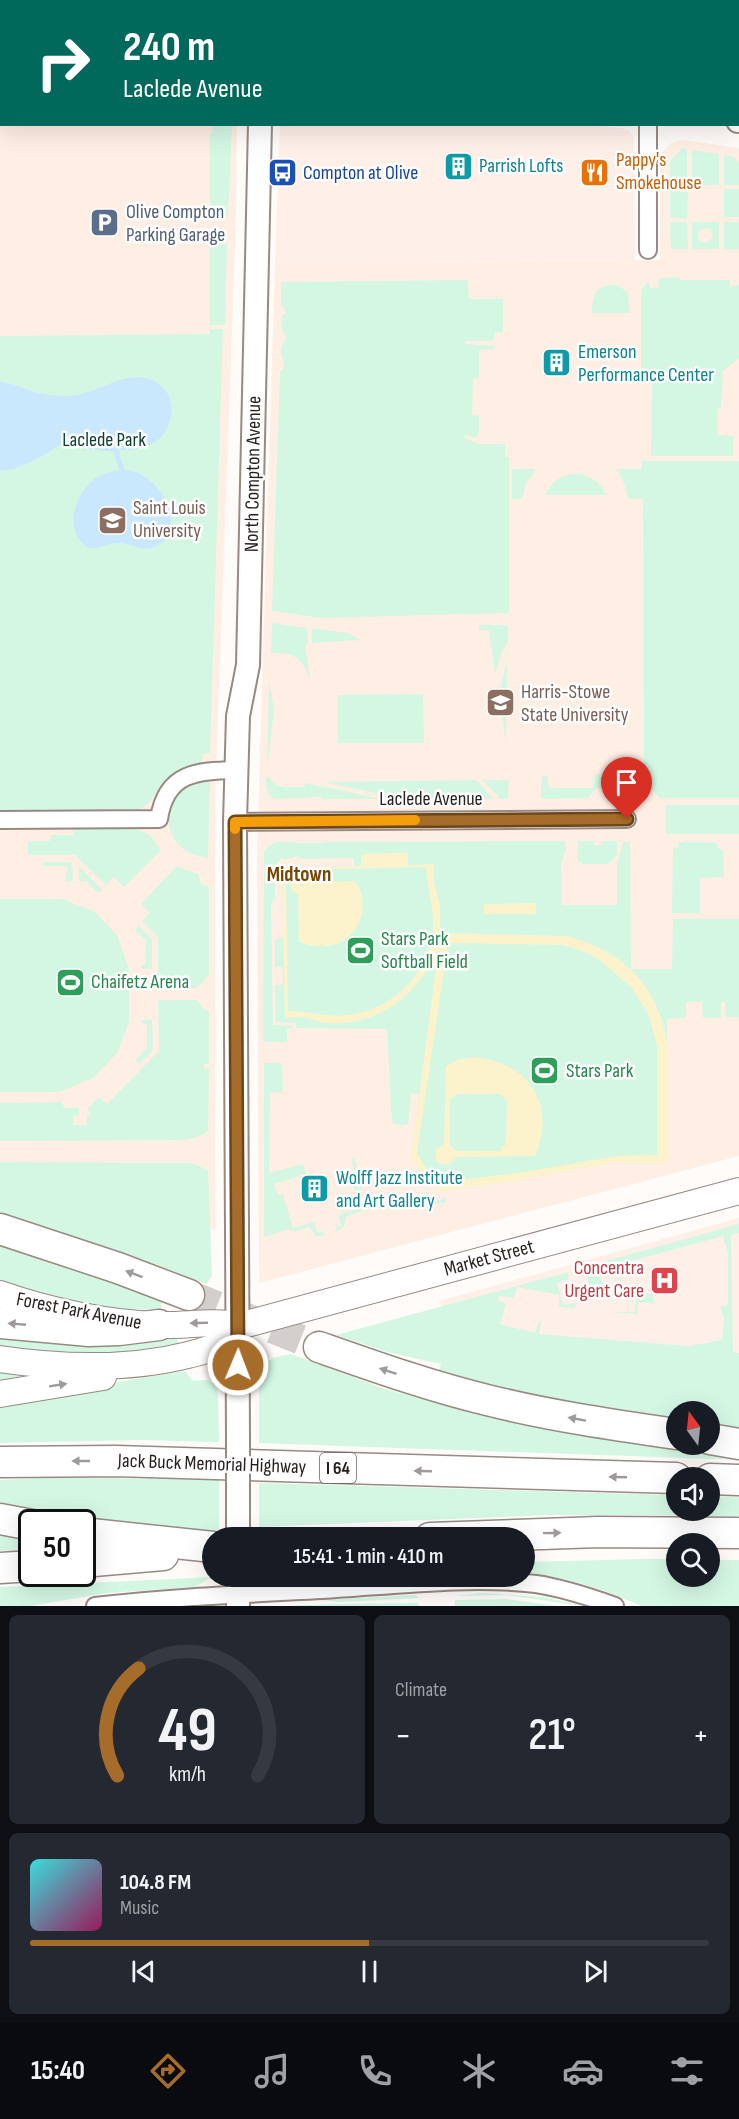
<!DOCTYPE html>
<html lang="en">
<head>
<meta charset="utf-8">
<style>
  :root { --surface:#171b24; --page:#242831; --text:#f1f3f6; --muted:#9ea1a6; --line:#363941; --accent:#a56c2a }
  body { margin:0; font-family:"Sofia Sans Condensed",sans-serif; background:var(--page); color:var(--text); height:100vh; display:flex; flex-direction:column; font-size:22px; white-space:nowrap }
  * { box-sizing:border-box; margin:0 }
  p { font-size:20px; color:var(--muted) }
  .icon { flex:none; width:33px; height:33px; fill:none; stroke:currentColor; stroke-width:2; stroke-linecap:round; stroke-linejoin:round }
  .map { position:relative; height:1606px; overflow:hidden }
  .sheet { display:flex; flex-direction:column; gap:9px; padding:9px; background:#0d0f14; flex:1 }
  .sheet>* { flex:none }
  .banner { position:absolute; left:0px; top:0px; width:740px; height:126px; box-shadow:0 6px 24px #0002; background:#00695c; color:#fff; overflow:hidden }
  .needle { width:39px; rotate:345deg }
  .tools { position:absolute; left:666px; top:1401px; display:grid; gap:12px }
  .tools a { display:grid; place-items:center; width:54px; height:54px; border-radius:50%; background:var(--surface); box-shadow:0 6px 24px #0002; font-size:30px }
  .speed { position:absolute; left:18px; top:1509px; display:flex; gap:12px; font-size:30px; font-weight:700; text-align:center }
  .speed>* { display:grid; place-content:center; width:78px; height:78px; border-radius:50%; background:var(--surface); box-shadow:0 6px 24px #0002; line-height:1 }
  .speed .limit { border:3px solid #111; border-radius:9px; background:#fff; color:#111 }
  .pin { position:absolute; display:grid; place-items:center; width:51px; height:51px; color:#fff; margin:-62px -26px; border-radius:50% 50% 50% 0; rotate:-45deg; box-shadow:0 0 6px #0007 }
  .pin .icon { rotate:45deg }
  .me { position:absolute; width:66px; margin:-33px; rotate:1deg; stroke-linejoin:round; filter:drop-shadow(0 0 4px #0008) }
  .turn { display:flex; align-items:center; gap:21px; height:126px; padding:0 24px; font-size:27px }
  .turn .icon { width:78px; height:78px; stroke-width:2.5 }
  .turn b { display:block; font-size:42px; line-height:51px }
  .big { font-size:45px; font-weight:600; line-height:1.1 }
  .sheet .card { flex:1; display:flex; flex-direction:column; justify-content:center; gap:9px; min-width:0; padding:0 21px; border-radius:9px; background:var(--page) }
  .sheet .dial { align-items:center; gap:0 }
  .dial svg { height:156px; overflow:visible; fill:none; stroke:var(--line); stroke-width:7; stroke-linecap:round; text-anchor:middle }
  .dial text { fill:var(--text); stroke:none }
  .song { display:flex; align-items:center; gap:18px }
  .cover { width:72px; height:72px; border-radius:9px; background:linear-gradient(135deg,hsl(180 70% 55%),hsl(330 70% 35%)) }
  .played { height:6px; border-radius:3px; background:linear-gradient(90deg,var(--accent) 50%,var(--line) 50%) }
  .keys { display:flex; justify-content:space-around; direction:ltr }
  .heat { display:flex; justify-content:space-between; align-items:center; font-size:33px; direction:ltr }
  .sheet .tiles { flex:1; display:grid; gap:9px; grid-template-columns:1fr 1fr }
  .card:last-child { grid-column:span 2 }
  .trip { position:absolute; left:202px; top:1527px; width:333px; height:60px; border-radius:30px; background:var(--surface); box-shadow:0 6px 24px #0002; font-weight:600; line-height:60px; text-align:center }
  .dock { display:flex; height:96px; justify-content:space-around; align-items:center; background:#090b0e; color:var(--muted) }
  .dock .icon { width:42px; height:42px }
  .dock .on { color:var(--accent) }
  .dock b { font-size:27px; color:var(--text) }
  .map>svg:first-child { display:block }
  .built { fill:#ffefe9 }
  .education { fill:#ffeee3 }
  .green { fill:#d4f7e4; fill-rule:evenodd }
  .sand { fill:#fcf2cc; fill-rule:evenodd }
  .water { fill:#c9e8fd }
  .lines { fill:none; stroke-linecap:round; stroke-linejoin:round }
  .highway-tunnel { stroke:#d3cfcd; stroke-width:30; stroke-dasharray:30 15; stroke-linecap:butt }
  .street-casing { stroke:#998983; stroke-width:20 }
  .secondary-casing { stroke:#998983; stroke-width:26 }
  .primary-casing { stroke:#998983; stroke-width:28 }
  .highway-casing { stroke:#998983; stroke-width:33 }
  .street { stroke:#fff; stroke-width:16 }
  .secondary { stroke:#fff; stroke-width:22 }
  .primary { stroke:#fff; stroke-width:26 }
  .highway { stroke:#fff; stroke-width:30 }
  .secondary-bridge-casing { stroke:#998983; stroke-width:26; stroke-linecap:butt }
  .secondary-bridge { stroke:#fff; stroke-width:22 }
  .oneway { fill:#9d9a99 }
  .route-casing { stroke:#6b461b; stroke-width:15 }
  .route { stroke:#a56c2a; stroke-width:10 }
  .slow { stroke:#f59e0b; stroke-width:10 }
  .labels { text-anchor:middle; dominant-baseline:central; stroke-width:5; stroke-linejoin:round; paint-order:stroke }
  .shield { fill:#fff; stroke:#676261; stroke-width:1.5 }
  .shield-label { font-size:18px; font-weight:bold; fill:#261f1d }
  .food-label { font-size:20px; fill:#c56008; stroke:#fff; text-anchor:start }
  .culture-label { font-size:20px; fill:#0d838f; stroke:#fff; text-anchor:start }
  .transit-label { font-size:20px; fill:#164399; stroke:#fff; text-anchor:start }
  .service-label { font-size:20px; fill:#4e5e75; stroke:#fff; text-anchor:start }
  .park-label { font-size:20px; fill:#0c412b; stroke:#fff }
  .street-label { font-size:20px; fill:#261f1d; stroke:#fff }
  .education-label { font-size:20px; fill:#785e54; stroke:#fff; text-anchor:start }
  .leisure-label { font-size:20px; fill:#27864d; stroke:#fff; text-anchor:start }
  .health-label { font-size:20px; fill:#be3a42; stroke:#fff; text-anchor:end }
  .neighbourhood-label { font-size:21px; font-weight:bold; fill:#784600; stroke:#fff }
</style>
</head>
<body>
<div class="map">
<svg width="739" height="1606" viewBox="0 0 739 1606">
  <rect width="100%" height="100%" fill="#fefbf9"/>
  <g class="built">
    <path d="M274 0H634V1L274 2Z"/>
    <path d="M663 0H739V94L738 2Z"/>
    <path d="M594 125 624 129 629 131 634 138 635 260 275 263 280 125Z"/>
    <path d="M739 1218V1353L512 1332 456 1313 441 1305 439 1301Z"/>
  </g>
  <g class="education">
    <path d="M0 102 2 124 237 125 235 245 215 796V1230L0 1175Z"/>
    <path d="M683 140 739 148V1156L259 1283 257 855 275 263 660 260V154L671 143Z"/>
  </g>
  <g class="green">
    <path d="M216 124 231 125 232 126 228 216H210V135L213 131 211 129Z"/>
    <path d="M682 148 687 149V185H670V161Z"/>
    <path d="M692 150 719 154V185H692Z"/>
    <path d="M724 155 734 157 739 163V185H724Z"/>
    <rect x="724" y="189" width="15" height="28"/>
    <path d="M670 190H688L687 219 670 217Z"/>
    <path d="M670 222H687L688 249H671Z"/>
    <path d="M692 222H719V249H692ZM707 228 711 230 713 237 706 243 701 242 698 235 701 229Z"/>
    <rect x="724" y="222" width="15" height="27"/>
    <path d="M210 244H227L225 325H210Z"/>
    <path d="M672 277 680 278 681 280H730V286L739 285V358L723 371 721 408 717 409 718 435 733 436V456H651L652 372 641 371V297L642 289 649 281 650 289 659 287 658 279Z"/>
    <path d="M468 280 469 299H503V332H495V339L489 341H465V344L495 346V349L479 350V378L473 379 472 415 479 416V434L475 438 465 435 464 438 479 444H505V457H509V613L320 618 272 611 280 372 283 369 284 362C275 343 288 346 285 336 282 329 281 325 281 317L286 313 284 307 281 306V282Z"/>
    <path d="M612 285 619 286 628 293 630 313H592C592 297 594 286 612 285Z"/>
    <path d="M210 329H223L210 753 204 754 201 763C188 766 175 770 166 780 156 790 154 802 140 809L0 812V336L210 334Z"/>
    <path d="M642 461H739V798H660L648 787 644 780 643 499H628L624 483 616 469H642Z"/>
    <path d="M512 469H536L526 484 522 499H512Z"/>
    <path d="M572 474C588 473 600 481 606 495H546C550 482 559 477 572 474Z"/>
    <path d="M272 623 307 628 308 644H305L310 680C301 657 296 653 271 653Z"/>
    <path d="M479 625H508V642L502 651 495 674 489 630H479Z"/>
    <path d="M312 628 347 633 361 640 312 643Z"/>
    <path d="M507 659 506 743 499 695Z"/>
    <path d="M269 680 274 710 267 772Z"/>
    <path d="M423 694 424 743H338V695Z"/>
    <path d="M595 774H606L608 776 609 783 596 789 588 798 541 799V778L544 775 548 777 549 788H593Z"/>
    <path d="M268 776C276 790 290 787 304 787L306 783 382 799H323L322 797 275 799C266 794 266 787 266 778Z"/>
    <path d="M210 780 208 858C153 852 157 783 210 780Z"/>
    <path d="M477 780 493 799H402L323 782Z"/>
    <path d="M482 780H509L508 799H499L498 796Z"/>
    <rect x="666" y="805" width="73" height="29"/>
    <path d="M73 829H137L150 835 161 850 124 887 114 877 106 885 75 855H28V841H50L51 835H73Z"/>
    <path d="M565 841 566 849 561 864 562 905H617V864L623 842H630L631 969H672L673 919H739V1017H725V1002H721V1018H703L702 1002H686V1018L667 1019 668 1163 615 1162 507 1182 442 1191 424 1177 411 1157 419 1094 411 1093 408 1125 393 1124 391 1109 387 1029 296 1028V1023L276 1022 275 985 283 984 282 967H275V939L284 938 282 883C285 873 288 870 298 868L354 866V858L299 859V856L285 860 282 858 273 867 275 870 272 883H275V899L271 904 273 1025 293 1026V1028L287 1029V1042H263L264 852C271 839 283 842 297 842V843H323V842ZM408 853 362 866H361V854Z"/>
    <path d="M578 841H594V845H601L602 841H617V855L608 864H583L577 860Z"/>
    <path d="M678 842H716L720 850H723L724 877 700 878V913H672L673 847 676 848 679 846Z"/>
    <path d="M43 862H72L73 881 65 882 68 866H43Z"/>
    <path d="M79 866 102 890 98 893 86 881H79Z"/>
    <path d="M177 866 198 874 201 884 209 887V975L197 988H158V937L142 921 150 913 141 904Z"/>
    <path d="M0 899H62L94 911 117 935 129 969V1022L117 1053 93 1078 60 1092H0Z"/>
    <path d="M139 926 152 939V969H141V966L145 964 146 941 135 930Z"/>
    <path d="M158 1000H197L203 1008 209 1012V1064H204V1068L209 1069 208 1131 200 1136 187 1140 0 1141V1103L62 1102 64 1108H79V1115L73 1116V1125H87V1115H91L88 1108 99 1097 107 1104 159 1051Z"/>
    <path d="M152 1019 153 1050 139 1064 135 1060 147 1048V1024L142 1023V1020Z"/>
    <path d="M264 1063H280L282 1066 283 1090 281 1092 270 1093 269 1173 303 1164 306 1174 274 1184 278 1195 283 1194 293 1228 314 1222 317 1232 323 1231 324 1236H316L309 1227 295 1232 289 1229 264 1237Z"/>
    <path d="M354 1158 362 1184 360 1195 363 1210 346 1217 344 1226 337 1232 335 1227 341 1225 338 1215 360 1208 350 1174 355 1173 351 1159Z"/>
    <path d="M0 1162 180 1163H192L208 1170 212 1276 206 1284 106 1247 0 1213Z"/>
    <path d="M425 1192 438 1201 445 1197 446 1203 425 1204 419 1198Z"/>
    <path d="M739 1224V1233L731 1235 733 1352 739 1353V1430L710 1425V1412H676V1420L539 1396 439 1371 441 1364 387 1352 336 1335 568 1272 569 1279 557 1283 563 1305 576 1303 575 1308 559 1307V1295L517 1287 514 1298 500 1296 498 1301 506 1303 500 1324 535 1333 539 1321H541L539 1334 689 1346 722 1340 724 1318 720 1307 728 1304V1254L723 1236 599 1270 604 1289 591 1293 584 1267Z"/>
    <path d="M0 1239 162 1301 161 1309 124 1310 77 1305 0 1286Z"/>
    <path d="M652 1293 655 1304 638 1302 637 1314 611 1312H635L636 1297Z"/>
    <path d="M0 1332 176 1337 178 1343 130 1351 78 1356 0 1350Z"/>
    <path d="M291 1354 385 1389 455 1408 458 1406 636 1441 739 1455V1460L259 1443V1370C266 1358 279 1356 291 1354Z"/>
    <path d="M0 1367 45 1372 0 1387Z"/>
    <path d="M185 1371 193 1381 208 1380 216 1385 218 1395 219 1442 142 1440 0 1443V1401Z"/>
    <path d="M58 1477 219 1480V1530L135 1532 82 1522H57L0 1511V1480Z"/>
    <path d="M259 1483 676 1495V1510H710V1496L739 1497V1516L548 1515 259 1527Z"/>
    <path d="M0 1525 31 1531V1549L0 1551Z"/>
    <path d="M642 1559H676V1576H710V1560H739V1606H642L605 1591 569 1580 525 1573V1562Z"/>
    <path d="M213 1577 194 1587 107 1593 31 1606H0V1587Z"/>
    <path d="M268 1577H377L288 1583Z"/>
    <path d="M482 1593 544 1597 582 1606 506 1595 455 1596Z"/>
    <path d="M415 1595 419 1598 341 1602 321 1600Z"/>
    <path d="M506 1599 559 1606H455V1600Z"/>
    <path d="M418 1603 419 1606H289C332 1603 375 1604 418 1603Z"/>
  </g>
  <g class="sand">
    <path d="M408 853V865L434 864V882L440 906V933L567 936C626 952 660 988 668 1049V1163L615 1162 507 1182 442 1191 424 1177 411 1157 436 969 430 965C408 1002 372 1026 327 1023 319 1022 312 1019 304 1018 298 1017 291 1018 285 1018L282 883C285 873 288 870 298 868L361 866V854ZM426 867C427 886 433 903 433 922 434 969 394 1010 348 1015 328 1018 308 1011 288 1011L286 883 291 872 298 870ZM448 943 563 945 583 951 600 960 631 987 649 1015 657 1046V1155L617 1156 524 1172 446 1182 428 1171 417 1153Z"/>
    <path d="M297 876H303L309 882 355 881C362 890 364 901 362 912 356 943 327 953 299 942L298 894C288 890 289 881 297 876Z"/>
    <path d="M536 903V914H484V904Z"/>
    <path d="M474 1057C529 1063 557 1103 535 1156L456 1157C451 1165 443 1168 436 1160V1150L444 1144 446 1066 457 1060ZM457 1094H500L507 1101 506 1145 502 1147 500 1151H457L450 1145V1100Z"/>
  </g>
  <path class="water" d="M139 377C147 378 154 380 160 385 177 398 174 426 159 439 148 449 133 450 119 450L120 457 125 470C163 472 193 537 151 548 141 551 130 543 120 543 109 543 100 549 88 548 64 531 73 498 92 481 99 474 110 472 119 470L114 452 60 445 37 459 14 469 0 471V382C12 383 20 387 31 391 42 395 56 396 68 396 93 395 114 377 139 377Z"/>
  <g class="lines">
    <path class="highway-tunnel" d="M189 1295 319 1347"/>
    <defs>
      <g id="street">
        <path d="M648 0V2"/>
        <path d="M648 250V124"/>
        <path d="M0 820 159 819C166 772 197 771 236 770"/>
        <path d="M235 822 627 819"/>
        <path d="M95 1606C171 1597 246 1594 322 1590 390 1586 470 1576 536 1584 563 1588 590 1597 615 1606"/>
      </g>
      <g id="secondary">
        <path d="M261 0V2"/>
        <path d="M0 74H2"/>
        <path d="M738 121H739"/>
        <path d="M238 1436 235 822 238 716 248 665 260 124"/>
        <path d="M238 1606 239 1576"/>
      </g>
      <g id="primary">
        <path d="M0 1294C48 1311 109 1324 160 1325 186 1326 213 1320 239 1326L739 1191"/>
        <path d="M0 1359C61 1368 128 1370 188 1355 199 1352 209 1350 219 1345 227 1340 233 1333 239 1326"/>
        <path d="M0 1394 103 1377"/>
      </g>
      <g id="highway">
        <path d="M0 1229 118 1268 189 1295"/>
        <path d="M0 1323 89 1331 119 1330 159 1325"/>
        <path d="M319 1347C376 1367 432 1387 491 1401 552 1416 614 1425 676 1434"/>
        <path d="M710 1439 739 1444"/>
        <path d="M0 1462 116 1461 676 1478"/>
        <path d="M710 1479 739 1480"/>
        <path d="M0 1519 32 1525"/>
        <path d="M82 1533 213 1547"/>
        <path d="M430 1538 598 1532 739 1533"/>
        <path d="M82 1562 163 1555"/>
        <path d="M0 1568 32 1566"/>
      </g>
    </defs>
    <use href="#street" class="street-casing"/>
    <use href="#secondary" class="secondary-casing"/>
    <use href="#primary" class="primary-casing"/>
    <use href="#highway" class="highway-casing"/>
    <use href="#street" class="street"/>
    <use href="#secondary" class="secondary"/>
    <use href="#primary" class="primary"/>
    <use href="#highway" class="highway"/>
    <defs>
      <path id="secondary-bridge" d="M238 1436V1538"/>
    </defs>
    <use href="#secondary-bridge" class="secondary-bridge-casing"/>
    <use href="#secondary-bridge" class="secondary-bridge"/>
  </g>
  <defs><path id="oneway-solid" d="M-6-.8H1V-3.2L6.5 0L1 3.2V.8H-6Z" transform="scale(1.5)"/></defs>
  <g class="oneway">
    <use href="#oneway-solid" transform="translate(134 1274) rotate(-159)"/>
    <use href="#oneway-solid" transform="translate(199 1323) rotate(178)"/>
    <use href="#oneway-solid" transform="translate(17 1324) rotate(-175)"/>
    <use href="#oneway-solid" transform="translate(388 1371) rotate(-162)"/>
    <use href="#oneway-solid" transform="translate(58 1385) rotate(-9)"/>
    <use href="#oneway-solid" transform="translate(577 1419) rotate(-170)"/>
    <use href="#oneway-solid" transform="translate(81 1461) rotate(-180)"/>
    <use href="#oneway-solid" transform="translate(423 1471) rotate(-178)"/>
    <use href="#oneway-solid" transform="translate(618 1477) rotate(-178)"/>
    <use href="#oneway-solid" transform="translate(552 1533) rotate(-1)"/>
  </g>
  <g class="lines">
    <defs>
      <path id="route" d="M238 1365 235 822 627 819"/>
    </defs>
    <use href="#route" class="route-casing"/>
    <use href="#route" class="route"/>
    <path class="slow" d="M235 829V822L415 820"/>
  </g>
  <defs>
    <symbol id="building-square" viewBox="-11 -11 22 22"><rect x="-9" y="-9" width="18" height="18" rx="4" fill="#0f9aa8" stroke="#fff"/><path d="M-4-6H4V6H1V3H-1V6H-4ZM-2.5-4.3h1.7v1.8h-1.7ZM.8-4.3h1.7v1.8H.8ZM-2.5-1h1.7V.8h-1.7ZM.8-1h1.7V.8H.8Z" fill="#fff"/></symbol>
    <symbol id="restaurant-square" viewBox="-11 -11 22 22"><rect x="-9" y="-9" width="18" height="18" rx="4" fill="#e8710a" stroke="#fff"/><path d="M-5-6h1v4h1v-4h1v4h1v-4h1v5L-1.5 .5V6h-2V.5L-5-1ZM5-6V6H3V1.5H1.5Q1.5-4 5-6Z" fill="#fff"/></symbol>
    <symbol id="bus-square" viewBox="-11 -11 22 22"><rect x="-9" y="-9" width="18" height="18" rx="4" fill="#1a4fb4" stroke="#fff"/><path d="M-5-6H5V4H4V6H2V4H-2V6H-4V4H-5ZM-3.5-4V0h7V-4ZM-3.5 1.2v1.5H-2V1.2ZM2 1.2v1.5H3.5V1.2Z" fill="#fff"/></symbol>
    <symbol id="parking-square" viewBox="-11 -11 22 22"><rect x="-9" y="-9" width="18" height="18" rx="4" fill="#5c6f8a" stroke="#fff"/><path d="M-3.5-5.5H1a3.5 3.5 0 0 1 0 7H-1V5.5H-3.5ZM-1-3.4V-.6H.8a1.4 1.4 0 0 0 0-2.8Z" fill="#fff"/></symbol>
    <symbol id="university-square" viewBox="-11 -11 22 22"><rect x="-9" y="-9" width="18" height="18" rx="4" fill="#8d6e63" stroke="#fff"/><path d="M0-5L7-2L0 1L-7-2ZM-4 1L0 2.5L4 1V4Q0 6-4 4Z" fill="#fff"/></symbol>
    <symbol id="stadium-square" viewBox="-11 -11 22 22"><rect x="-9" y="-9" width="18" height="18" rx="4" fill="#2e9e5b" stroke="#fff"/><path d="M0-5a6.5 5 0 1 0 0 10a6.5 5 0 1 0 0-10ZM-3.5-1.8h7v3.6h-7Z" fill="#fff"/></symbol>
    <symbol id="hospital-square" viewBox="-11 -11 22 22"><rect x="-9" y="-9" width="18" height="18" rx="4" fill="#e0444e" stroke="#fff"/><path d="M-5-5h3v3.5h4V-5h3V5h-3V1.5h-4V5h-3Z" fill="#fff"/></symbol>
  </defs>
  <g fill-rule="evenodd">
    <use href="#building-square" x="442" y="150" width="33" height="33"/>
    <use href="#restaurant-square" x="578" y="156" width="33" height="33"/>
    <use href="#bus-square" x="266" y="156" width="33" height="33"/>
    <use href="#parking-square" x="88" y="206" width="33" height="33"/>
    <use href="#building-square" x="540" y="346" width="33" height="33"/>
    <use href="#university-square" x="96" y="504" width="33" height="33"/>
    <use href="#university-square" x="484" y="686" width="33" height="33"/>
    <use href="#stadium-square" x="344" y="934" width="33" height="33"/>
    <use href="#stadium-square" x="54" y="966" width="33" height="33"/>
    <use href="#stadium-square" x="528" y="1054" width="33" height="33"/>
    <use href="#building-square" x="298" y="1172" width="33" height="33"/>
    <use href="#hospital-square" x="648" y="1264" width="33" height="33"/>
  </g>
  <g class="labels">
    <rect class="shield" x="320" y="1453" width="36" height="30" rx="4.5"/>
    <g class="shield-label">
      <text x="338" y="1468">I 64</text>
    </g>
    <g class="food-label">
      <text x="616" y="160">Pappy's<tspan x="616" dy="23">Smokehouse</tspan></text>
    </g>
    <g class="culture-label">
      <text x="479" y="166">Parrish Lofts</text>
      <text x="578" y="352">Emerson<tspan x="578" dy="23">Performance Center</tspan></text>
      <text x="336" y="1178">Wolff Jazz Institute<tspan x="336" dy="23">and Art Gallery</tspan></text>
    </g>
    <g class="transit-label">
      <text x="303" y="173">Compton at Olive</text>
    </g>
    <g class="service-label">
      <text x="126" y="212">Olive Compton<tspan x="126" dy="23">Parking Garage</tspan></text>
    </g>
    <g class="park-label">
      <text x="104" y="440">Laclede Park</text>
    </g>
    <g class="street-label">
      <text transform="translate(253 474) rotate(-89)">North Compton Avenue</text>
      <text x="431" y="799">Laclede Avenue</text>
      <text transform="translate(489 1258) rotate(-15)">Market Street</text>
      <text transform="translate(79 1311) rotate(11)">Forest Park Avenue</text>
      <text transform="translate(212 1464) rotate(2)">Jack Buck Memorial Highway</text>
    </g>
    <g class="education-label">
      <text x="133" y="508">Saint Louis<tspan x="133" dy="23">University</tspan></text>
      <text x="521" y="692">Harris-Stowe<tspan x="521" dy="23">State University</tspan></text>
    </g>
    <g class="leisure-label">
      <text x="381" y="939">Stars Park<tspan x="381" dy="23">Softball Field</tspan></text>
      <text x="91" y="982">Chaifetz Arena</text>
      <text x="566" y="1071">Stars Park</text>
    </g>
    <g class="health-label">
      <text x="644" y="1268">Concentra<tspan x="644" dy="23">Urgent Care</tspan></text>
    </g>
    <g class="neighbourhood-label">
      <text x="299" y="874">Midtown</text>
    </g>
  </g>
</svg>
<div class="tools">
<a><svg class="needle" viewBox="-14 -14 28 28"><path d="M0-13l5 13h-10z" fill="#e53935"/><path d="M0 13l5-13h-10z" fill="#9ea1a6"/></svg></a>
<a><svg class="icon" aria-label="sound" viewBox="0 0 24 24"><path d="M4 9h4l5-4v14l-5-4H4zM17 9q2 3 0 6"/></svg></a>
<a><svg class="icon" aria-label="search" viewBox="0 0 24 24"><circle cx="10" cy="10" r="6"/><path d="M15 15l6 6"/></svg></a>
</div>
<div class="speed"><div class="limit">50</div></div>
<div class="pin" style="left:627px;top:819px;background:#d93025"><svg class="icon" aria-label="arrive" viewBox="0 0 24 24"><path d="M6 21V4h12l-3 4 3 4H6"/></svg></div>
<svg class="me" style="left:238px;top:1365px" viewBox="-20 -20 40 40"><circle r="17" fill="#a56c2a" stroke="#fff" stroke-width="3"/><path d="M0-11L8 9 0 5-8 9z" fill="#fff"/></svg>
<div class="trip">15:41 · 1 min · 410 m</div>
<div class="banner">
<div class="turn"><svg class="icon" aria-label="right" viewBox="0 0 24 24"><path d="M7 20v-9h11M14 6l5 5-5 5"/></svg><div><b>240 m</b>Laclede Avenue</div></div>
</div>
</div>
<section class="sheet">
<div class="tiles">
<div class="card dial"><svg viewBox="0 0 100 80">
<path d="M14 69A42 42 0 1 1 86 69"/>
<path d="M14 69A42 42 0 0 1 25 14" stroke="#a56c2a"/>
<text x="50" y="56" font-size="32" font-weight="700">49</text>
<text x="50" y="72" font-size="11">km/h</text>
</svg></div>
<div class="card"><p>Climate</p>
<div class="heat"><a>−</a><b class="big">21°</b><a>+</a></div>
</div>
<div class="card">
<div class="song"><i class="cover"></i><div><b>104.8 FM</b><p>Music</p></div></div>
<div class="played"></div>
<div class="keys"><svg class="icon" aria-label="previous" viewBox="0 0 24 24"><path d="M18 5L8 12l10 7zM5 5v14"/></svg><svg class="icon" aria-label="pause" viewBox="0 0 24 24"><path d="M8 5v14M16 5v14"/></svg><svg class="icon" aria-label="next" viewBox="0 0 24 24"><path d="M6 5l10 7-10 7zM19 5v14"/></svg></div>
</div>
</div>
</section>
<nav class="dock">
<b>15:40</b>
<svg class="icon on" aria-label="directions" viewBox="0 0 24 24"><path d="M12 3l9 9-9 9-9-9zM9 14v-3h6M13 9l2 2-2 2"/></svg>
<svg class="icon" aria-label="music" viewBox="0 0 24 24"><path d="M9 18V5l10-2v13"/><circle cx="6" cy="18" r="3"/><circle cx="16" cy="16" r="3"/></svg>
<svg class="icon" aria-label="phone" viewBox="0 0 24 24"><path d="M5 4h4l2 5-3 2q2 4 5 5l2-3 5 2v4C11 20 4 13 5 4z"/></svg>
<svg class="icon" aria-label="climate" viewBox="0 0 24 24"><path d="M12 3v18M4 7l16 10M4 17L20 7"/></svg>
<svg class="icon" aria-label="car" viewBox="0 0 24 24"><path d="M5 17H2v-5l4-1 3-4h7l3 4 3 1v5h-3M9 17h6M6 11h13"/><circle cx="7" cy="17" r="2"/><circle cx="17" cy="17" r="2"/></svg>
<svg class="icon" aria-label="filters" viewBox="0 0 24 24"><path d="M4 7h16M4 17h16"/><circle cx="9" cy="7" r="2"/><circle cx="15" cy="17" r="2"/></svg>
</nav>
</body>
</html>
